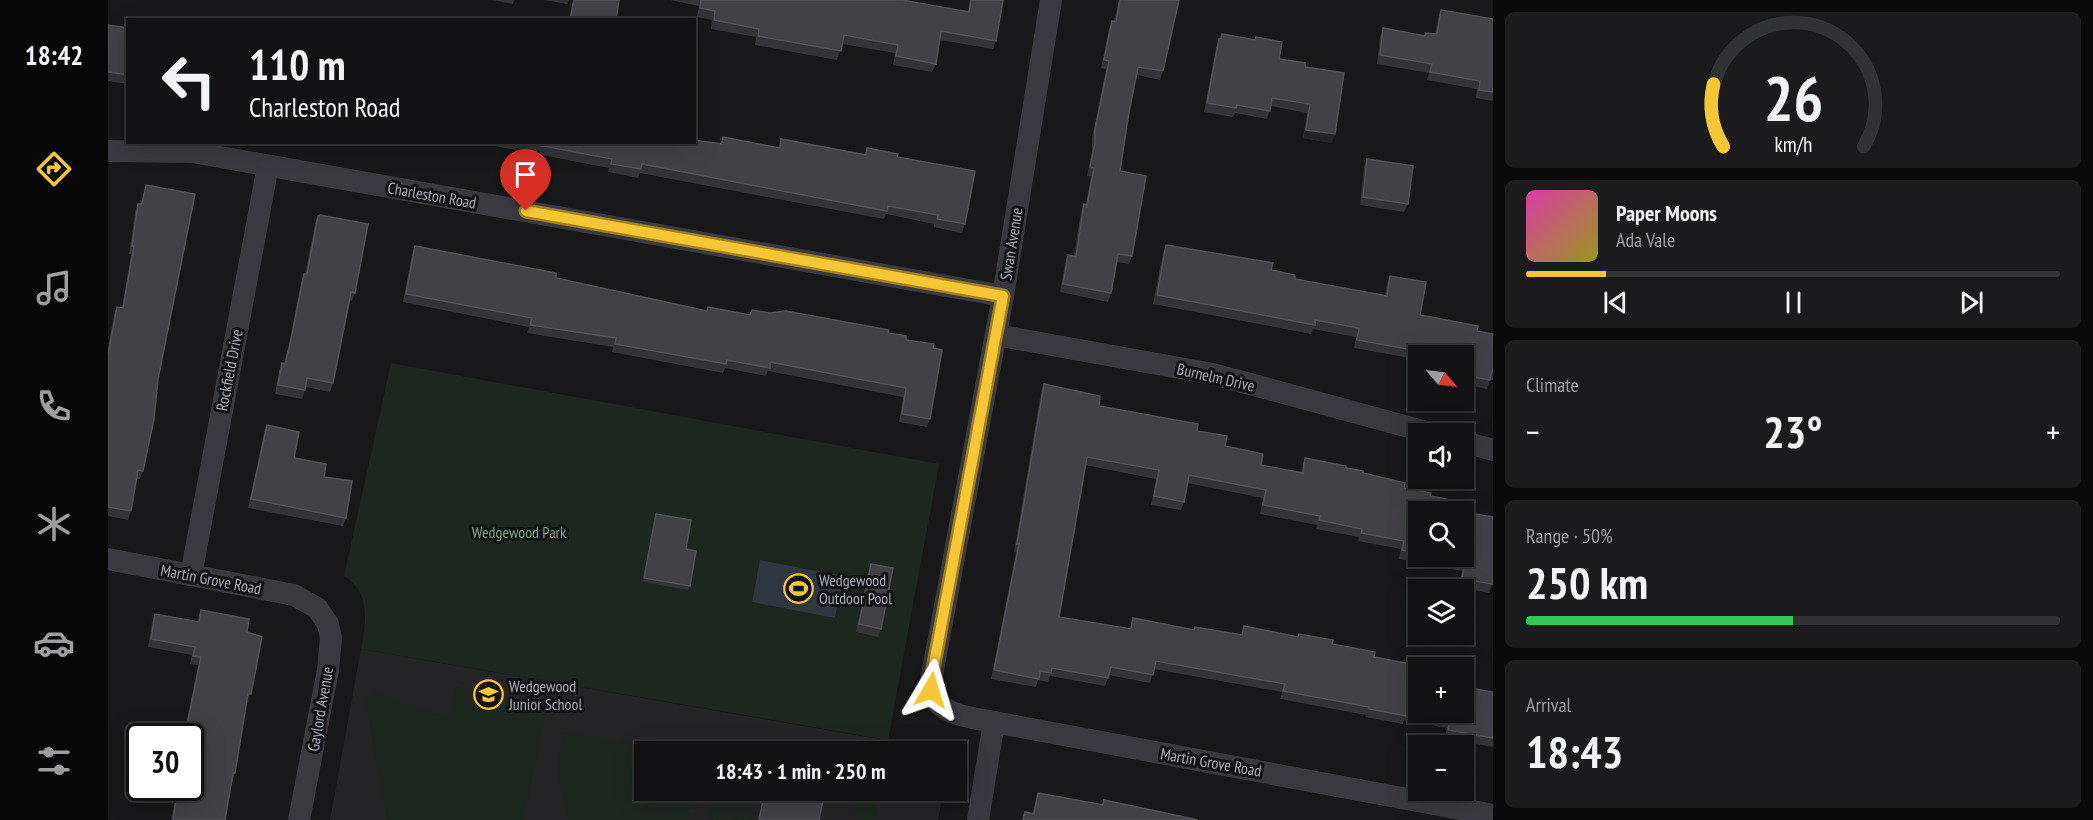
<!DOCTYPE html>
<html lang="en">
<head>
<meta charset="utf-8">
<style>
  :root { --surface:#121214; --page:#1b1b1d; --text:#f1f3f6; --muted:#9c9ea0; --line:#313234; --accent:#f6c634 }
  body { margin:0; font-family:"PT Sans Narrow",sans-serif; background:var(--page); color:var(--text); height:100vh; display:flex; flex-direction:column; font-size:22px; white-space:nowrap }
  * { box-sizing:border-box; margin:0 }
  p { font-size:20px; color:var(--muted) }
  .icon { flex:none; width:33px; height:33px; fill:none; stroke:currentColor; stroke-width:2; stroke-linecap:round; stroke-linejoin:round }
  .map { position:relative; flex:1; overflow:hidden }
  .sheet { display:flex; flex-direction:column; gap:12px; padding:12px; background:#0a0a0b; width:600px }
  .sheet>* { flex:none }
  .hud { position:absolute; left:18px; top:18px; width:570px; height:126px; border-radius:0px; box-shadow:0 6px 24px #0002,0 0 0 2px var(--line); background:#121214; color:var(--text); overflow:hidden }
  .needle { width:39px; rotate:118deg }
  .buttons { position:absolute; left:1300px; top:345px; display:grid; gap:12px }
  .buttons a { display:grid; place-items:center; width:66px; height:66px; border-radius:0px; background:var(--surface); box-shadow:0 6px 24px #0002,0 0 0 2px var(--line); font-size:30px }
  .speed { position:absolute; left:18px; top:723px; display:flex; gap:12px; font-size:30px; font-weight:700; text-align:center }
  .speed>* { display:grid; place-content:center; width:78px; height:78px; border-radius:50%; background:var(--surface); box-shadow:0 6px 24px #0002,0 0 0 2px var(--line); line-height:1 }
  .speed .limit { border:3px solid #111; border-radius:9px; background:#fff; color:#111 }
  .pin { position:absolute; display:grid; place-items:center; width:51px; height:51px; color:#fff; margin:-62px -26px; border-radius:50% 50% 50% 0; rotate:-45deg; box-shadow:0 0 6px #0007 }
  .pin .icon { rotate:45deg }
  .me { position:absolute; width:66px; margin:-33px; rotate:7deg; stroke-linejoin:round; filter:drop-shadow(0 0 4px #0008) }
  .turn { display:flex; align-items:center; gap:21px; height:126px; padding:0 24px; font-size:27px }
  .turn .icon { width:78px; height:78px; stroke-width:2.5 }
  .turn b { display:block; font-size:42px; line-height:51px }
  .big { font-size:45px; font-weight:800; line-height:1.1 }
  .sheet .widget { flex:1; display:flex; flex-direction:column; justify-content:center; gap:9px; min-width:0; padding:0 21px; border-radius:9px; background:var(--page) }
  .sheet .dial { align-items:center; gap:0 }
  .dial svg { height:156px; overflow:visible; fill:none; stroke:var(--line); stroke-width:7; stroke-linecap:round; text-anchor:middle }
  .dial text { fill:var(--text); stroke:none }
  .song { display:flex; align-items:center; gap:18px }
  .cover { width:72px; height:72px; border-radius:9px; background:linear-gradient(135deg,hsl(320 70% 55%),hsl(60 70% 35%)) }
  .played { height:6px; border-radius:3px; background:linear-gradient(90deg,var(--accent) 15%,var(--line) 15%) }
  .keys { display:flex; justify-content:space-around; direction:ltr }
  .heat { display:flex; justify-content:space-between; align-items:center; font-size:33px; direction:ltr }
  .charge { height:9px; border-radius:4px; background:linear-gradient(90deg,#34c759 50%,var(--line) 0) }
  .trip { position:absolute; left:526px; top:741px; width:333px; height:60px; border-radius:0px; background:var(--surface); box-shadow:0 6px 24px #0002,0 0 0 2px var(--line); font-weight:800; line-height:60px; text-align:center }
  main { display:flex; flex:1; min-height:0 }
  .tabs { display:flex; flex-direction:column; width:108px; justify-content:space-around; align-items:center; background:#070708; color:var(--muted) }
  .tabs .icon { width:42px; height:42px }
  .tabs .selected { color:var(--accent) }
  .tabs b { font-size:27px; color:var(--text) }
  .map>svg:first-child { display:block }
  .built { fill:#242427 }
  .green { fill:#1e2620 }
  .water { fill:#2e363f }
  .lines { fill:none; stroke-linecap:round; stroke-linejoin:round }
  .minor { stroke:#39393f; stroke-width:22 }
  .wall { fill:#343438 }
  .shaded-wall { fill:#232326 }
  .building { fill:#414146; stroke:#515258; stroke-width:1.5 }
  .route-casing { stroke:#a08122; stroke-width:15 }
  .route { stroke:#f6c634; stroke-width:10 }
  .labels { text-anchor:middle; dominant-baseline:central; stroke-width:6; stroke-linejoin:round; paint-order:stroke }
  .street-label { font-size:16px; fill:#aaaeba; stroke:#131315 }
  .park-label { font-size:16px; fill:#81a586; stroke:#131315 }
  .poi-label { font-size:16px; fill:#aaaeba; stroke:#131315; text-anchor:start }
</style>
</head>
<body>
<main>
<nav class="tabs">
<b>18:42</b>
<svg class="icon selected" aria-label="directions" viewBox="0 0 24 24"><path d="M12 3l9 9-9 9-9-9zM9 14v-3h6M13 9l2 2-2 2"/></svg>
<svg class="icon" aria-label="music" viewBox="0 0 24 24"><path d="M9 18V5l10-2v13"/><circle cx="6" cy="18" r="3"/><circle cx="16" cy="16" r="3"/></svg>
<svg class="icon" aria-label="phone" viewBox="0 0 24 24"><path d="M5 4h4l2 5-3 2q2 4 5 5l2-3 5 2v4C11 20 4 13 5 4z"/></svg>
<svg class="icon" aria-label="climate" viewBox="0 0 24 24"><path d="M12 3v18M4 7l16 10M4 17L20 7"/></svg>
<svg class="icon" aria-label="car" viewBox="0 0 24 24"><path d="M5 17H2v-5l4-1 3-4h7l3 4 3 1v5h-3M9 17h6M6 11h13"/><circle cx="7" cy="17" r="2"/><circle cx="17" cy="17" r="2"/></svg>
<svg class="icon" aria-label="filters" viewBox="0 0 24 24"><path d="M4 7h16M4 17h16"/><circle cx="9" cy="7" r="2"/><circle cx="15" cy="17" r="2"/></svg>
</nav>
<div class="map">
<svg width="1385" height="820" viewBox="0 0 1385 820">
  <rect width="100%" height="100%" fill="#18181a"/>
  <path class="built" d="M253 649 840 751 537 752V790L835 791 830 820H222Z"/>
  <g class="green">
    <path d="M283 363 831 464 780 740 253 649C258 622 263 592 236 576Z"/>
    <path d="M348 687 439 707 415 820H279L257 699 268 692 341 719Z"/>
    <path d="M455 732 571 751 537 752V790L586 791 579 820H462C449 785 448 768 455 732Z"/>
    <path d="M613 742 657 750V751H612Z"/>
    <path d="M604 791H650L644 820 599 819Z"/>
    <path d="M759 796 769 802 771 820H749L743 809 749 801Z"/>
  </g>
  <path class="water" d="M652 560 735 576 727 618 644 602Z"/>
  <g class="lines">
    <g class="minor">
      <path d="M943 0 895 296 824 675C824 680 822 686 823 690 828 715 866 718 886 722L1385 815"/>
      <path d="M0 151 84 152 895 296"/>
      <path d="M888 335 1105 374 1326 434"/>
      <path d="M1356 442 1385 450"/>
      <path d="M0 559 186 595 209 608 220 624 223 638 220 670 191 820"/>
      <path d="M83 575 160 166"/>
      <path d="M870 820 886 722"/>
    </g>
  </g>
  <g class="wall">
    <path d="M385 0H406L405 4Z"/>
    <path d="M436 0H461L459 4Z"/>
    <path d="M465 0H511L508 20H461Z"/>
    <path d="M562 0H794L860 12 862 0H895L888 41 885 49 832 40 828 64 824 72 785 65 787 53 734 44 729 60 647 45 648 37 603 29 604 20 589 17 591 6Z"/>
    <path d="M1011 0H1071L1055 71 1052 80 1029 75 1021 112 1012 171 1024 256 1021 264 1009 262 1003 293 1000 302 952 292 957 264 960 255 966 256 973 212 976 204H978L983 176H979L984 152V138L998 69 993 68 1001 29 1004 21H1006Z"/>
    <path d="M1333 10 1385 19V101L1368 98 1369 89 1319 80 1321 73 1269 64 1272 37 1275 28 1316 36 1318 33 1327 34 1330 18Z"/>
    <path d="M0 25 20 28V84L0 81Z"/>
    <path d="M1114 34 1147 40 1148 37 1171 59 1197 67 1224 143 1195 138 1199 113 1163 106 1159 119 1127 113 1125 117 1096 112 1108 48Z"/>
    <path d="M615 137 670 148 673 139 757 154 759 148 789 157 857 224 854 233 826 227V224L778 214 776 219 532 173 530 178 500 172 501 168 366 142H586L612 144Z"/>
    <path d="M1259 159 1300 204 1296 212 1252 205 1256 167Z"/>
    <path d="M38 185 50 379 35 471 32 479H29L23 511 20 520 0 516V347L6 315 9 307 14 308 23 254H21L27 212 30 204H33Z"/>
    <path d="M210 216 247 293 244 301 241 300 225 383 222 392 198 387 194 399 167 394 171 371 174 363H176L180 349 193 282 196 274H197L207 224Z"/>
    <path d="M1058 245 1163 270 1187 279 1277 295 1279 284 1282 276 1312 315 1369 331 1385 334V380H1382L1379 389 1361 385 1363 373 1356 372V356H1311V363L1307 362 1308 359 1246 348 1248 337 1205 329 1203 334 1045 304 1055 253Z"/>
    <path d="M307 246 448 278 599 311 600 307 642 315 780 333 825 348 822 419 819 427 791 422 795 397 660 371 658 376 617 368 615 373 504 352 505 347 419 333 421 327 295 302 304 254Z"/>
    <path d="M936 384 991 406 1089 431 1153 465 1193 473 1197 458 1238 468 1296 488 1311 512V556H1356L1385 517V585H1384L1381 593 1351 587 1354 571 1291 559 1293 549 1250 541 1251 537 1208 529 1209 525 1152 514 1155 498 1079 483 1076 502 1073 510 1043 505 1048 479 977 465 951 617 1022 629 1025 618 1086 630 1133 635 1136 626 1224 644 1266 657 1305 677 1385 692V747L1337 738 1339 728 1296 720 1295 724 1257 717 1258 715 1172 699 1174 692 1046 669 1042 683 1001 675 997 686 942 676 940 682 930 680 928 687 883 679 908 552H906L933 392Z"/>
    <path d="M159 425 186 458 216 477 238 518 235 526 140 508 156 433Z"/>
    <path d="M548 514 578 549 582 586 580 590 535 582Z"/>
    <path d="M763 564 773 629 770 637 748 632 760 572Z"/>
    <path d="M93 610 139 632 143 694 140 703 138 702 127 773 124 782 117 820H63L69 788H82V736H72L74 729 77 730 90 665 82 664 84 655 40 647 44 622 47 614 90 622Z"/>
    <path d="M930 793 994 804 996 800 1090 820H914L917 812 924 813Z"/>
  </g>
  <g class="shaded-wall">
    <path d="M1198 130 1227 134 1224 143 1195 138Z"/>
    <path d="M140 694H143L140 703 137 702Z"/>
  </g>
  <g class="building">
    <path d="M466 0H511L508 20H462Z"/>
    <path d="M593 0H794L861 12 863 0H895L888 41 833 31 828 64 788 56 790 45 736 35 733 51 650 36 651 29 606 20 607 11 592 8Z"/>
    <path d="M1012 0H1071L1055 71 1030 67 1021 112 1012 171 1038 176 1024 256 1010 254 1003 293 955 284 960 255 968 257 976 204 979 205 986 168 982 167 987 143V130L1001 61 996 60 1004 21 1008 22Z"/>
    <path d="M1333 10 1385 19V92L1371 90 1372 81 1322 72 1324 64 1272 55 1275 28 1317 36 1318 33 1329 34Z"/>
    <path d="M0 25 20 28V75L0 72Z"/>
    <path d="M1114 34 1147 40 1148 37 1174 42 1171 59 1197 63V67L1236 73 1227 134 1198 130 1202 104 1164 98 1162 111 1129 105 1128 108 1099 103 1111 39H1113Z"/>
    <path d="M615 137 672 148 673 139 758 155 759 148 790 154 789 157 867 171 857 224 829 219 830 215 780 206 779 211 534 164 533 169 503 164 504 159 414 142H586V140L614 144Z"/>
    <path d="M1259 159 1305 166 1300 204 1255 197Z"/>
    <path d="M38 185 87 194 50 379 46 419 35 471 30 470 23 511 0 507V355L9 307 15 308 26 246H24L30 204H34Z"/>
    <path d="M212 215 260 224 247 293 243 292 225 383 199 378 197 390 170 385 174 363 177 364 183 340 196 274H199L210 216Z"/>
    <path d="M1058 245 1165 263 1163 270 1187 275V279L1279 296 1282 276 1318 282 1312 315 1370 326 1369 331 1385 334V371H1384L1382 380 1364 377 1366 365 1356 363V356H1318L1310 354 1311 351 1249 340 1251 328 1207 320V325L1049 295Z"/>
    <path d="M307 246 448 273V278L599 311 600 307 642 315 644 310 662 313 678 311 781 330 780 333 798 336V340L826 344 825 348 834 350 822 419 794 414 798 388 662 362V368L619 360 618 364 507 344 508 338 422 325 424 318 298 294Z"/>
    <path d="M936 384 992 396 991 406 1090 424 1089 431 1119 436 1117 446 1155 454 1153 465 1195 473 1197 458 1238 466V468L1255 471V473L1297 483 1296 488 1323 493 1322 496 1339 499 1337 509 1352 512H1311V554L1294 550 1296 541 1253 533 1254 529 1211 520 1212 516 1155 505 1158 490 1081 475 1076 502 1046 496 1051 470 979 457 951 617 1023 629 1025 618 1086 630 1087 627 1134 635 1136 626 1190 637 1191 634 1225 640 1224 644 1267 652 1266 657 1308 665 1305 677 1311 678V712H1356V687L1385 692V738L1340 730 1342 719 1299 711 1298 716 1261 709V707L1175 691 1177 684 1048 661 1045 675 1003 667 1000 678 944 668 943 673 932 671 931 679 886 670 911 544H909Z"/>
    <path d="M159 425 191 432 186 458 218 464 216 477 244 481 238 518 143 499Z"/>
    <path d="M1356 512 1385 517V577L1384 584 1354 579 1357 562 1326 556H1356Z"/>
    <path d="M548 514 583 520 578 549 588 551 582 586 536 578Z"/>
    <path d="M763 564 785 568 773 629 751 624Z"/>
    <path d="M93 610 141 619 139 632 154 637 143 694H140L127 773H125L117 820H65L70 788H82V736H73L74 729 78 730 93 657 85 656 87 647 43 639 47 614 91 622Z"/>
    <path d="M657 790H717L711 820H651Z"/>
    <path d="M930 793 995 805 996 800 1090 820H915L917 812 926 814Z"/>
  </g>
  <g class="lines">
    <defs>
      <path id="route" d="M418 211 895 296 824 675 823 690"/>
    </defs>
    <use href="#route" class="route-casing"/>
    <use href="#route" class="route"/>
  </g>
  <defs>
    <symbol id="stadium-ring" viewBox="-11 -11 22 22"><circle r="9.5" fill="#131315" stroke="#f6c634" stroke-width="1.5"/><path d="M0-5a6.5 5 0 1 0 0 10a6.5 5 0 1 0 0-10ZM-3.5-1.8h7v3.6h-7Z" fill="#f6c634"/></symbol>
    <symbol id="school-ring" viewBox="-11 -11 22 22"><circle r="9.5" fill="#131315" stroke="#f6c634" stroke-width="1.5"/><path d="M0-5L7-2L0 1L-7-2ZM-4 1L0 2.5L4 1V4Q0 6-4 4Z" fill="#f6c634"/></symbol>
  </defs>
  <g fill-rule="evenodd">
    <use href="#stadium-ring" x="674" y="572" width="33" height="33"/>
    <use href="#school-ring" x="364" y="678" width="33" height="33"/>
  </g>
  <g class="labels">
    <g class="street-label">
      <text transform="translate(324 195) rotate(10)">Charleston Road</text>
      <text transform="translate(903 244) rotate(-81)">Swan Avenue</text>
      <text transform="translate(121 370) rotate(-79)">Rockfield Drive</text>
      <text transform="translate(1108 377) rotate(13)">Burnelm Drive</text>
      <text transform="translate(103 579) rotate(11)">Martin Grove Road</text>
      <text transform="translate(212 709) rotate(-80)">Gaylord Avenue</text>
      <text transform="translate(1103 762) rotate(10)">Martin Grove Road</text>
    </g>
    <g class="park-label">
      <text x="411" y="532">Wedgewood Park</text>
    </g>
    <g class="poi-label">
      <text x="711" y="580">Wedgewood<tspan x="711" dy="18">Outdoor Pool</tspan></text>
      <text x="401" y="686">Wedgewood<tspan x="401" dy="18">Junior School</tspan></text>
    </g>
  </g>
</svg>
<div class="buttons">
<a><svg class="needle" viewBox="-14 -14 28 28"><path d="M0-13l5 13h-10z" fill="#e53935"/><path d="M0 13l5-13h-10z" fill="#9c9ea0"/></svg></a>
<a><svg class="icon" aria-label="sound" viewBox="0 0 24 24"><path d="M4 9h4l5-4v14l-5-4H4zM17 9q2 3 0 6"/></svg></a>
<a><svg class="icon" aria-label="search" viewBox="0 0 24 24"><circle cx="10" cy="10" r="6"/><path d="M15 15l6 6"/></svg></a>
<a><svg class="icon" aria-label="layers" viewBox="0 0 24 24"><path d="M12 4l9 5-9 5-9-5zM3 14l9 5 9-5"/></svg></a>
<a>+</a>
<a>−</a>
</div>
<div class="speed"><div class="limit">30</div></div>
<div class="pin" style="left:418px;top:211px;background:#d93025"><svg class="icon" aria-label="arrive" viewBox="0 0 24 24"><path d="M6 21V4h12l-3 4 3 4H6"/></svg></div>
<svg class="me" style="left:823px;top:690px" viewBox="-20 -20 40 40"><path d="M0-17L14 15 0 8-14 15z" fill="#f6c634" stroke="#fff" stroke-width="4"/></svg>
<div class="trip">18:43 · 1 min · 250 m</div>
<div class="hud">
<div class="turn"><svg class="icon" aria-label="left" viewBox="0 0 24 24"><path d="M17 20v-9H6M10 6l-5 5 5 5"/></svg><div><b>110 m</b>Charleston Road</div></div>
</div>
</div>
<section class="sheet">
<div class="widget dial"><svg viewBox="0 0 100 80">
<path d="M14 69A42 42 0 1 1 86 69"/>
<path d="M14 69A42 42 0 0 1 9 37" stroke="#f6c634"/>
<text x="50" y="56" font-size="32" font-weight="700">26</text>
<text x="50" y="72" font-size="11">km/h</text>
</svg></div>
<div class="widget">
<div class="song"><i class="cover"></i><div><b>Paper Moons</b><p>Ada Vale</p></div></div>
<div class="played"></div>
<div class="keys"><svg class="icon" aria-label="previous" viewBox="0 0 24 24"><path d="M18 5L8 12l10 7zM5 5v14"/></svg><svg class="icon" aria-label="pause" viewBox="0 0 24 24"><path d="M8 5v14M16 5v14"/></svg><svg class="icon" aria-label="next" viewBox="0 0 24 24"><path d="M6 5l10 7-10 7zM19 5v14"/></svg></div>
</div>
<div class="widget"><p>Climate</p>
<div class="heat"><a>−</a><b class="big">23°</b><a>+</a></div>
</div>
<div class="widget"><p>Range · 50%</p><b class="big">250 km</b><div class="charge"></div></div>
<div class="widget"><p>Arrival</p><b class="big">18:43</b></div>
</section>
</main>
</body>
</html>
